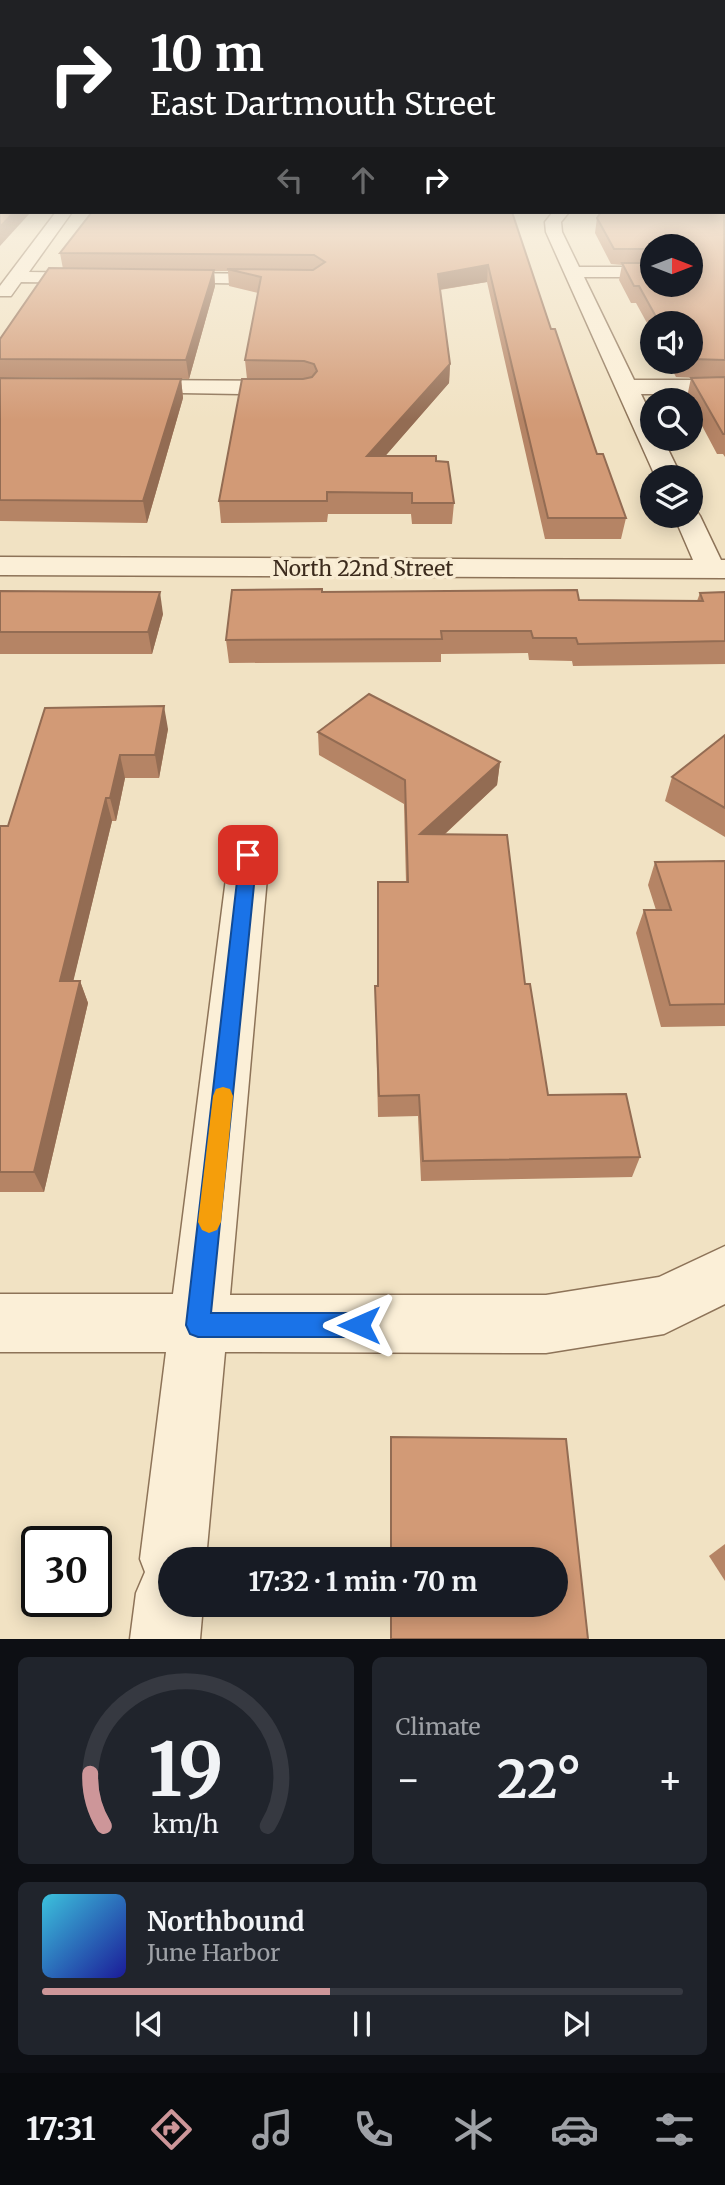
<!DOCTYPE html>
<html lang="en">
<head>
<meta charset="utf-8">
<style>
  :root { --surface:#171b24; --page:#20242c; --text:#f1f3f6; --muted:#9ea1a6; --line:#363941; --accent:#cd9699 }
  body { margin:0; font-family:Merriweather,serif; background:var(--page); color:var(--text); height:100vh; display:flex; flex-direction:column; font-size:26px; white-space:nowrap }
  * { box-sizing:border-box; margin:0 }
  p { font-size:23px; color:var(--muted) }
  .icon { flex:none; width:38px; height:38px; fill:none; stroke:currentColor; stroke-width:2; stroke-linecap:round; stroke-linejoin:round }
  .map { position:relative; height:1639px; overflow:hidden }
  .details { display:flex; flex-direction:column; gap:18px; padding:18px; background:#0d0f14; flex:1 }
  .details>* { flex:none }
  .guide { position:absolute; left:0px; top:0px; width:726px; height:214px; box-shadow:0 4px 18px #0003; background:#202124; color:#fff; overflow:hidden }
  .needle { width:46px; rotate:90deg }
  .tools { position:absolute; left:640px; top:234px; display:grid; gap:14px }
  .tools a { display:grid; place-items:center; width:63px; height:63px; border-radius:50%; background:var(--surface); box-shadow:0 4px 18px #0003; font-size:35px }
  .speed { position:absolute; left:21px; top:1526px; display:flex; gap:14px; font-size:35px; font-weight:700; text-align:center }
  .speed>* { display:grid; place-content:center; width:91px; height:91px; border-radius:50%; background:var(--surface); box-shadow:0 4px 18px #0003; line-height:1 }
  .speed .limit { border:4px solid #111; border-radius:10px; background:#fff; color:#111 }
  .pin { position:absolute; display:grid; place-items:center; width:60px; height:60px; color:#fff; margin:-30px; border-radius:14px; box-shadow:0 4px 10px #0006 }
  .me { position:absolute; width:77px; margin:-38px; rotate:270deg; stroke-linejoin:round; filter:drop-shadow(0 0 5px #0008) }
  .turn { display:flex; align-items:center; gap:24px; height:147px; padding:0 35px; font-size:32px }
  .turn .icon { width:91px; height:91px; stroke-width:2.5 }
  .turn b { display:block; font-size:49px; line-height:60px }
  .lanes { display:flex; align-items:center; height:66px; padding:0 35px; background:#0003; justify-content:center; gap:35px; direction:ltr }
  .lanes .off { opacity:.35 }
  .big { font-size:52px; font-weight:700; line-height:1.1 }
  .details .tile { flex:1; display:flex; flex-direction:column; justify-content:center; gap:10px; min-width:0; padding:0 24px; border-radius:10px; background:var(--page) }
  .details .dial { align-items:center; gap:0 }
  .dial svg { height:182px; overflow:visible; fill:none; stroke:var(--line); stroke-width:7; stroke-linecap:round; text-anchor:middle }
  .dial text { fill:var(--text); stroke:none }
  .song { display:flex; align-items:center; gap:21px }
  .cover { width:84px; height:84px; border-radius:10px; background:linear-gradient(135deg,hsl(190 70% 55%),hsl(240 70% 35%)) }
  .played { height:7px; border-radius:4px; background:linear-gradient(90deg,var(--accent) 45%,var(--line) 45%) }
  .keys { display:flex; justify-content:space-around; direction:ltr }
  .heat { display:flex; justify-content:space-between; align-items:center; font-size:38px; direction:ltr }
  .details .tiles { flex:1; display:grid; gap:18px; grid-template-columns:1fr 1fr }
  .tile:last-child { grid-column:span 2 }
  .trip { position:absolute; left:158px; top:1547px; width:410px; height:70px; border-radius:35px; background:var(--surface); box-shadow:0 4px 18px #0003; font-weight:700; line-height:70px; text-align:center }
  .dock { display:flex; height:112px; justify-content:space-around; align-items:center; background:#090b0e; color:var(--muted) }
  .dock .icon { width:49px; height:49px }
  .dock .selected { color:var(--accent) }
  .dock b { font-size:32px; color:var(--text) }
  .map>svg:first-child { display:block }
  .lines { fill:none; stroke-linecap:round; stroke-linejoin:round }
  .minor-casing { stroke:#8d7358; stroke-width:3 }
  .minor { fill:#fbefd7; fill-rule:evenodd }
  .wall { fill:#b58465; fill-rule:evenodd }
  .shaded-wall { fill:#936c53 }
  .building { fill:#d29a76; stroke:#936c53; stroke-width:2 }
  .route { fill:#1a73e8; stroke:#114b97; stroke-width:2 }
  .slow { fill:#f59e0b }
  .labels { text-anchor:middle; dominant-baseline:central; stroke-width:7; stroke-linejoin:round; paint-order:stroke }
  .far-street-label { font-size:21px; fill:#3c2b1d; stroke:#f8ecd3 }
</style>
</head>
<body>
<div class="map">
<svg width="725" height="1639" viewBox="0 0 725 1639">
  <rect width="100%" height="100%" fill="#f1e2c3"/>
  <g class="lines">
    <defs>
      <g id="minor">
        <path d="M56 212H72L29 272 94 273 103 278 94 283 21 282 11 296H0V286Z"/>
        <path d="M553 212H569L561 222 562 232 579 267H653V277H584L634 380H725V394H641L653 419V439H663L682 478H656L546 232 545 222Z"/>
        <path d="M161 273 279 274 288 279 279 284 155 282 152 278 155 274Z"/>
        <path d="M128 380 292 381 300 383 303 388 300 393 292 395 120 392 117 387 120 382Z"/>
        <path d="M691 509 696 510 700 516 721 560H725V578L0 575V557L693 560 674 516H691Z"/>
        <path d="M249 840 263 845 269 855 230 1295H546L659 1277 725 1246V1304L664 1334 546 1353 225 1352 206 1559H170V1605H203L200 1639H130L136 1593 145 1572 140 1559 166 1352H0V1294H173L229 855 235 845Z"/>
      </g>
    </defs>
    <use href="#minor" class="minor-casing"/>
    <use href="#minor" class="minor"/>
  </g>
  <g class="wall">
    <path d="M725 190V457L723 454H717L691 405V401H689L687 397 691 378H697L676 377 668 362H691V324H653V334L636 303H631L619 280 622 265 611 264 595 233 597 218ZM653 247H691L653 285Z"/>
    <path d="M512 212 551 329 597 454 626 518 621 539H545L487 282 440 290 450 364 449 383 385 456 436 461 454 503 452 524H412L411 514H328L327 522 221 523 219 501 247 379 245 360 258 293 229 286 228 271H214L215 286 189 379 0 377V339L63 269 60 253Z"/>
    <path d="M0 378 181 379 183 398 147 523 0 521Z"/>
    <path d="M0 591 163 614 152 654H0Z"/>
    <path d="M322 592 579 600 697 601 700 593 725 592V664L573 666 572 661 529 660 528 653 441 654V662L229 663 226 640Z"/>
    <path d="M45 708 168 729 159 778H125L116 821H112L73 981H80L88 1003 44 1192H0V826H8Z"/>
    <path d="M318 732 500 762 497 785 444 835 525 984 548 1095 640 1157 632 1177 421 1181 418 1116 378 1117 375 986H377L406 882 404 804 319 755Z"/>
    <path d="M725 735V837L665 801 672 777Z"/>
    <path d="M725 861V1026L661 1027 636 933 644 910H656L648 885 655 862Z"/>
    <path d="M391 1437 566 1439 588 1639H390V1605H555V1559H390V1451Z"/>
    <path d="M725 1544V1581L709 1556Z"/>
  </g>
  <g class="shaded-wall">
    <path d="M14 212H31L0 246V227Z"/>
    <path d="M488 265 487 282 437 290 438 274Z"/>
    <path d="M214 270 215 286 189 379 186 360Z"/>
    <path d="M450 364 449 383 367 477V456Z"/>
    <path d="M181 379 183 398 147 523 143 501Z"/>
    <path d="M160 592 163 614 152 654 148 632Z"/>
    <path d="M164 706 168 729 159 778 155 755Z"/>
    <path d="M120 755 125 778 116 821 110 798Z"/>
    <path d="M500 762 497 785 419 858 420 834Z"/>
    <path d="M106 798 112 821 68 1003 60 981Z"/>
    <path d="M80 981 88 1003 44 1192 34 1172Z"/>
  </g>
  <g class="building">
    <path d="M1 190H2V212H14L0 227V193H1Z"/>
    <path d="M724 190 725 360 691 359V324H660L639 286H634L622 263H653V285H691V247H653V249H614L597 218 601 212H724Z"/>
    <path d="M92 212H512L551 329H555L597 454H603L626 518H548L488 265 438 274 450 364 367 456H436V461L448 462 454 503H412V493L327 492V501H219L242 379H303L312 377 317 371 314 364 304 361 245 360 261 277 227 269 313 270 325 262 314 255 60 253Z"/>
    <path d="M49 268 214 270 186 360 0 359V339Z"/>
    <path d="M725 377V434H723L691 378Z"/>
    <path d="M0 378 181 379 143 501 0 500Z"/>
    <path d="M322 589V592L577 590 579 600 703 601 700 593 725 592V641L578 644 576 638H533L531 631H441L442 639 226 640 232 590Z"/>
    <path d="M0 591 160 592 148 632H0Z"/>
    <path d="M369 694 500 762 420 834 507 835 525 984H530L548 1095 626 1094 640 1157 423 1161 419 1095 379 1096 375 986H378V882H408L405 780 318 732Z"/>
    <path d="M164 706 155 755H120L110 798H106L60 981H80L34 1172H0V826H8L45 708Z"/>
    <path d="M725 735V808L672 777Z"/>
    <path d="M725 861V1004L670 1005 644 910H671L655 862Z"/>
    <path d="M391 1437 566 1439 588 1639H391V1605H555V1559H391Z"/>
  </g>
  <linearGradient id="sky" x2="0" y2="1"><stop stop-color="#8dbad6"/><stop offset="0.45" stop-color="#f9f2e4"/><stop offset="1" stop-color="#f9f2e4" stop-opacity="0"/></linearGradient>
  <rect width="725" height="420" fill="url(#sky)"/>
  <path class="route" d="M248 849 257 855 211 1313H359L367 1316 371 1325 367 1333 359 1337H198L190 1334 186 1325 240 855Z"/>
  <path class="slow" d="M223 1087 230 1089 233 1096 221 1222 217 1230 209 1233 202 1230 198 1222 213 1096 216 1089Z"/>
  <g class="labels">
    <g class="far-street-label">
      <text x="363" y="568">North 22nd Street</text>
    </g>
  </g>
</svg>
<div class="tools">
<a><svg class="needle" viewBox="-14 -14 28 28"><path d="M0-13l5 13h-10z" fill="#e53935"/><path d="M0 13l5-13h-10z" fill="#9ea1a6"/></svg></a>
<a><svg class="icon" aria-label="sound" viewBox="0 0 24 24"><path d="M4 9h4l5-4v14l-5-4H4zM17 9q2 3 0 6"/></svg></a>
<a><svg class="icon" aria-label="search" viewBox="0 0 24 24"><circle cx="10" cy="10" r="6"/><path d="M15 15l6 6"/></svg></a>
<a><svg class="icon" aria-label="layers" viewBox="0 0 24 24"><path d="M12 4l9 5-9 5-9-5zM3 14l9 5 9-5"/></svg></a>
</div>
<div class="speed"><div class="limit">30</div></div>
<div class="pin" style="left:248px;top:855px;background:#d93025"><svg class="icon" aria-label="arrive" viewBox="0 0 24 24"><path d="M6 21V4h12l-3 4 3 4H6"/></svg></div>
<svg class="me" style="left:359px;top:1325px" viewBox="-20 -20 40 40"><path d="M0-17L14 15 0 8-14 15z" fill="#1a73e8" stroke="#fff" stroke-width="4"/></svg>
<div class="trip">17:32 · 1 min · 70 m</div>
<div class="guide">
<div class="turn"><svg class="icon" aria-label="right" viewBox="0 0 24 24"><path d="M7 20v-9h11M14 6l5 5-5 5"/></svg><div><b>10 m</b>East Dartmouth Street</div></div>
<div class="lanes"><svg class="icon off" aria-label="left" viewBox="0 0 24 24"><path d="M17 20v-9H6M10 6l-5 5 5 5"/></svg><svg class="icon off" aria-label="ahead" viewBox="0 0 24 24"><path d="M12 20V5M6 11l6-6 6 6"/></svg><svg class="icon" aria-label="right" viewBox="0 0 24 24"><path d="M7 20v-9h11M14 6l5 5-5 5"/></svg></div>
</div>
</div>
<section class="details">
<div class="tiles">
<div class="tile dial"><svg viewBox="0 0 100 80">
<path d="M14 69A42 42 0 1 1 86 69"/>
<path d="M14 69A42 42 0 0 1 8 46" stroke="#cd9699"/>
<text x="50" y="56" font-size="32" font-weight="700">19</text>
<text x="50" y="72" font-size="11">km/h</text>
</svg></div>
<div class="tile"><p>Climate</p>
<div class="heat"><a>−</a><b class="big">22°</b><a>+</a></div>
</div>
<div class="tile">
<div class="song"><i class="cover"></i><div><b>Northbound</b><p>June Harbor</p></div></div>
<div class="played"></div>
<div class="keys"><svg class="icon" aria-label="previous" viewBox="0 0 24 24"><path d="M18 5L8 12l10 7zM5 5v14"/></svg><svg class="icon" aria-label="pause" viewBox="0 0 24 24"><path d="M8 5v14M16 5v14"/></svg><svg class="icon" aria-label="next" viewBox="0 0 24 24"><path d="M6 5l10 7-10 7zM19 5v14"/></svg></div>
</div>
</div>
</section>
<nav class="dock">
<b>17:31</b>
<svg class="icon selected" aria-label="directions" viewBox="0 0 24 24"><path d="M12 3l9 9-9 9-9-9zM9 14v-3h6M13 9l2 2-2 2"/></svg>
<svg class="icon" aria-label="music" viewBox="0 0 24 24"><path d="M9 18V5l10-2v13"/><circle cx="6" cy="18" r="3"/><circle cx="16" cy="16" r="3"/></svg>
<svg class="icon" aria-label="phone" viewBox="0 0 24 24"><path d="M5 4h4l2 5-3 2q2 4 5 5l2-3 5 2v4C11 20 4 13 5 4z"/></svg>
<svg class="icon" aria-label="climate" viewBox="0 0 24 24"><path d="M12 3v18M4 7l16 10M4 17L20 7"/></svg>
<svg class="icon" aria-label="car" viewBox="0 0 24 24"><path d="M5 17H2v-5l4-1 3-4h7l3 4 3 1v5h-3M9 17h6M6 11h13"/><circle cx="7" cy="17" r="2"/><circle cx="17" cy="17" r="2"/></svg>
<svg class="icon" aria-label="filters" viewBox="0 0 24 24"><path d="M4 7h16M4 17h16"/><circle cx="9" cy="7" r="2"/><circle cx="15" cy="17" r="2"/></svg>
</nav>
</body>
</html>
